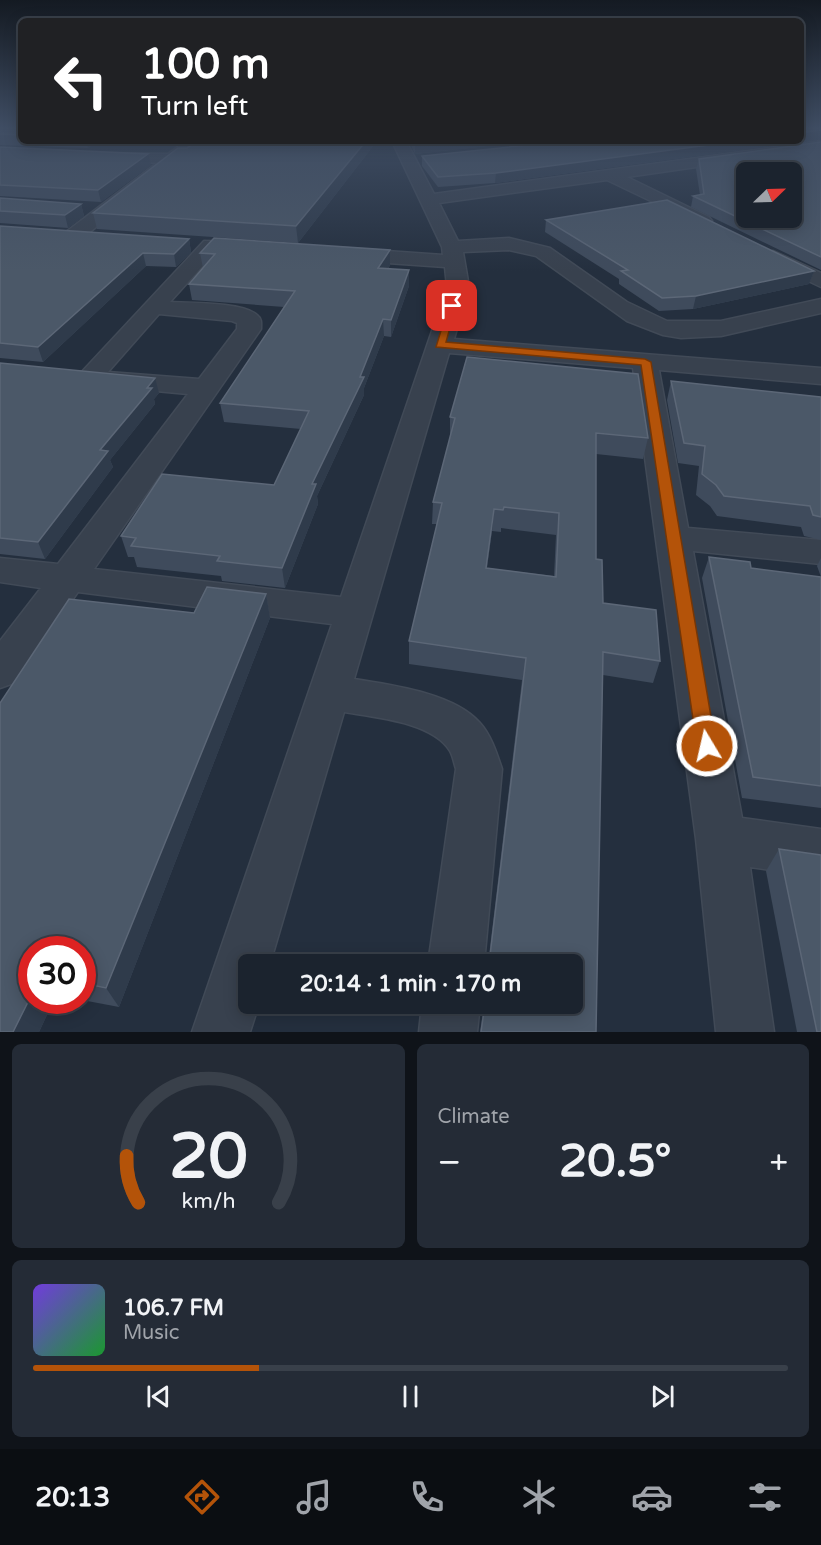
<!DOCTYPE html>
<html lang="en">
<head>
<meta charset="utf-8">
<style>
  :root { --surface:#1b232e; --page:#242b36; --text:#f1f3f6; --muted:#a0a4aa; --line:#39404a; --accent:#b45309 }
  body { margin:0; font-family:"Varela Round",sans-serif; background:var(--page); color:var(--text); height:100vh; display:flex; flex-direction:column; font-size:22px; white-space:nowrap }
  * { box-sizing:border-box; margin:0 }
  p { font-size:20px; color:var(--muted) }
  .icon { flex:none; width:33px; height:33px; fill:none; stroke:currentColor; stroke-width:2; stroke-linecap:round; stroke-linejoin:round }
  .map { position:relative; height:1032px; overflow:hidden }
  .details { display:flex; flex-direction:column; gap:12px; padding:12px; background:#0f1319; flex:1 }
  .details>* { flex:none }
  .banner { position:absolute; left:18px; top:18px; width:786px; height:126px; border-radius:9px; box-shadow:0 3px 15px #0003,0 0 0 2px var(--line); background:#202124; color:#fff; overflow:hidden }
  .needle { width:39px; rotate:67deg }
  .buttons { position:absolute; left:736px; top:162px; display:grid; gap:12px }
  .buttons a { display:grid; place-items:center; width:66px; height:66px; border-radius:9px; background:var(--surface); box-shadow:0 3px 15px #0003,0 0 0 2px var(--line); font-size:30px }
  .speed { position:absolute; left:18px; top:936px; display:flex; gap:12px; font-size:30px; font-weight:700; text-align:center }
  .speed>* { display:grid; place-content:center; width:78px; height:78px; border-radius:50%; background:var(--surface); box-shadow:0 3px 15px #0003,0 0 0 2px var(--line); line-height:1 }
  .speed .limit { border:9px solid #d22; background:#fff; color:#111 }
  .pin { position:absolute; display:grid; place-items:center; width:51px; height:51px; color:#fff; margin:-26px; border-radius:12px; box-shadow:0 3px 9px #0006 }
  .me { position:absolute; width:66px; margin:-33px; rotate:351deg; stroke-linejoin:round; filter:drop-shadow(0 0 4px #0008) }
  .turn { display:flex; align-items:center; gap:21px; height:126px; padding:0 24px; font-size:27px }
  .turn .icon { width:78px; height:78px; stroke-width:2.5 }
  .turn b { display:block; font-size:42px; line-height:51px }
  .big { font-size:45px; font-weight:700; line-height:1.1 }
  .details .card { flex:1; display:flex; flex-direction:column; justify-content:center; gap:9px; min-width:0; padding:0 21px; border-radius:9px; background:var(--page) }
  .details .dial { align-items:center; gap:0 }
  .dial svg { height:156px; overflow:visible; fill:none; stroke:var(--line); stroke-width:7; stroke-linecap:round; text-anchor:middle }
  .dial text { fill:var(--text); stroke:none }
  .song { display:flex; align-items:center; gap:18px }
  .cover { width:72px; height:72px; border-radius:9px; background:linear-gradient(135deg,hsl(260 70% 55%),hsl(130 70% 35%)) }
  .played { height:6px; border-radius:3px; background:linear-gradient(90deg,var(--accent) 30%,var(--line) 30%) }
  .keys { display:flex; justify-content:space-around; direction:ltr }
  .heat { display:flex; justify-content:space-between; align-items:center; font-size:33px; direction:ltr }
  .details .tiles { flex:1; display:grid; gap:12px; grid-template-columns:1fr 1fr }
  .card:last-child { grid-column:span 2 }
  .trip { position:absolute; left:238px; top:954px; width:345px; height:60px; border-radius:9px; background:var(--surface); box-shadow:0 3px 15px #0003,0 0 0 2px var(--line); font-weight:700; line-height:60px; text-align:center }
  .tabs { display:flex; height:96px; justify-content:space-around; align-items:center; background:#0b0e12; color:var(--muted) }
  .tabs .icon { width:42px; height:42px }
  .tabs .on { color:var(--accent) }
  .tabs b { font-size:27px; color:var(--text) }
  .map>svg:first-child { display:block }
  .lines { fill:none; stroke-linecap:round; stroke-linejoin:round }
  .street-casing { stroke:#414a57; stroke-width:3 }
  .street { fill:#38414e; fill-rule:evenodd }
  .wall { fill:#3f4b5c; fill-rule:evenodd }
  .shaded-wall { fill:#2f3b4b }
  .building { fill:#4b5868; stroke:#5c6777; stroke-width:1.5; fill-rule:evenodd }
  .route { fill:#b45309; stroke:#753606; stroke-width:1.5 }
</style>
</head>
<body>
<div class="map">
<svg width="821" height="1032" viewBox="0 0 821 1032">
  <rect width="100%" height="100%" fill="#242f3e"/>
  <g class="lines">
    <defs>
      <g id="street">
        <path d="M186 141H202L80 240H66L64 236 66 232 157 163 104 160 99 159 97 156 99 153 168 154Z"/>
        <path d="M392 141H406L434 194 821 141V149L627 177 709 217 712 221 703 226 607 180 439 203 458 241 509 238 550 248 627 302 667 321H721L821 299V313L721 336 681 338 663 335 627 321 536 256 509 250 463 252 469 287 454 339 821 368V384L659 370 688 528 821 540V564L693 551 742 818 821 829V877L750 867 774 1032H716L696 839 633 368 449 353 354 679C391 685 454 693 480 723 491 735 497 754 502 769L484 964H428L456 769C454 763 453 756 450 751 433 722 374 717 344 712L270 964H249V1004H259L250 1032H192L332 624 78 592 14 683 0 688V641L41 588 0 582V558L58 564 188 394 113 387 104 385 101 381 90 385 81 383 77 377 204 241 242 242 252 248 242 254 216 251 170 302C189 303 246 302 258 316 262 319 261 324 261 329L94 569 341 597 447 287 445 267 344 260 337 258 334 254 337 250 344 248 443 255 442 247ZM159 314 232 321 237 323V329L199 379 108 372Z"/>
        <path d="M773 251 821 273V287L766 261 763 257 766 253Z"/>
        <path d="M422 1004H480L477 1032H419Z"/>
      </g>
    </defs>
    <use href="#street" class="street-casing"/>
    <use href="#street" class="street"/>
  </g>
  <g class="wall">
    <path d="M0 127H21V141H100L88 148 0 145Z"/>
    <path d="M821 127V139L495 183 438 187 422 166V156Z"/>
    <path d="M198 141H377L298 243 97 229 93 213Z"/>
    <path d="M409 141H532L415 154Z"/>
    <path d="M821 142V270L691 207 693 196 700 195 696 169 699 159Z"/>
    <path d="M0 147 151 165 101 202 0 196Z"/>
    <path d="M0 198 81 204 84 216 68 228 0 223Z"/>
    <path d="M546 220 814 271 809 284 693 309 659 311 619 284V279L545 232Z"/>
    <path d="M0 226 189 239 191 252 176 267 146 266 43 362 0 358Z"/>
    <path d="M390 250V265L388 269 409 286 391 337 384 336 364 388V395L317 496 318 504 285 588 222 581 221 576 137 567 134 557H128L121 536 274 485 301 429 224 422 220 403 284 307 192 300 189 284 203 268 200 253Z"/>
    <path d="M0 363 159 393 154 399 155 404 110 460 113 467 45 559 0 554Z"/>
    <path d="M671 381 821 397V540L804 536 801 527 717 516 710 506 696 495 699 466 678 463 667 400Z"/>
    <path d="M450 417 648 438 643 459 596 454V559L603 603 660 661 653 683 603 675 596 1032H480L484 1004H573V964H488L522 680 409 664V641L437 524H432L433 502 450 437ZM501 528 556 535 554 576 487 568 492 531 501 532Z"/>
    <path d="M709 557 751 568 821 577 817 566 821 558V808L742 798 702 578Z"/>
    <path d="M207 587 266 594 270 618 119 1007 82 1000V950H32V1000H54L39 1032H0V703L69 599 194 613Z"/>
    <path d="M779 849 821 1032H797L766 871Z"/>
  </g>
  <g class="shaded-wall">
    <path d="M821 130V139L495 183 496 173 739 141H801V133Z"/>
    <path d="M86 141H100L88 148Z"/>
    <path d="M366 141H377L298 243 296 226Z"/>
    <path d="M446 141H532L415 154V144Z"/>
    <path d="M148 154 151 165 101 202 98 190Z"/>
    <path d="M81 204 84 216 68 228 65 215Z"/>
    <path d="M189 239 191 252 176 267 174 254Z"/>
    <path d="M390 250V265L379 284 378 268Z"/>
    <path d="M143 253 146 266 43 362 38 347Z"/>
    <path d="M409 270V286L391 337V320Z"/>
    <path d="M814 271 809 284 693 309 696 296Z"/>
    <path d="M383 319 384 336 364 388V395L317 496 318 504 285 588 282 568 312 484 360 377Z"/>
    <path d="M155 378 159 393 154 399 155 404 110 460 113 467 45 559 38 542 100 450Z"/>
    <path d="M494 509 492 531 484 590 486 568Z"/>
    <path d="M266 594 270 618 119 1007 106 988Z"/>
    <path d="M32 994V1000H54L39 1032H13Z"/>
  </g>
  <g class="building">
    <path d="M0 127H21V135L0 134Z"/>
    <path d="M801 127H821V130L801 133Z"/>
    <path d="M198 141H366L296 226 93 213 178 148H187Z"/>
    <path d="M414 141H446L415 144Z"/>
    <path d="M567 141H739L496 173 438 177 422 156Z"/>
    <path d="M821 142V257L693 196 704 194 699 159ZM747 172H792V218H747Z"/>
    <path d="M0 147 148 154 98 190 0 185Z"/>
    <path d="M0 198 81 204 65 215 0 211Z"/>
    <path d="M667 200 814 271 696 296 662 298 621 271 628 270 546 220Z"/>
    <path d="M0 226 189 239 174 254 143 253 38 347 0 343Z"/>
    <path d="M214 238 390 250 378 268 409 270 391 320 383 319 360 377H364L312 484H316L282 568 217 561 220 556 131 546 136 538 121 536 162 474 274 485 309 411 220 403 295 291 189 284 215 254 200 253Z"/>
    <path d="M467 357 638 374 648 438 596 433V559L602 560 603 603 656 610 660 661 603 652 596 1032H481L485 1004H573V964H489L526 658 409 641 442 503 433 502 455 418 450 417ZM504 507 559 513 556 577 486 568 494 509 503 510Z"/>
    <path d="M0 363 155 378 147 388H152L100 450 108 451 38 542 0 538Z"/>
    <path d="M671 381 821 397V517L813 515 810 506 724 496 716 485 702 474 705 446 684 443Z"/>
    <path d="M709 557 750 562 751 568 821 577V786L753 777Z"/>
    <path d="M207 587 266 594 106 988 82 983V950H32V994L13 1032H0V703L69 599 194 613Z"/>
    <path d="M779 849 821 855V1032H817Z"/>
  </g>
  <linearGradient id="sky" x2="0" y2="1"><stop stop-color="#141a22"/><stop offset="0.47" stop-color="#3f4d63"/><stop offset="1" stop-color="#3f4d63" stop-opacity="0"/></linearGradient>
  <rect width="821" height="271" fill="url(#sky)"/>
  <path class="route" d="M449 304 456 306 446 342 645 359 651 362 716 746 713 752 707 754 700 752 697 746 641 365 436 347Z"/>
</svg>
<div class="buttons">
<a><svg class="needle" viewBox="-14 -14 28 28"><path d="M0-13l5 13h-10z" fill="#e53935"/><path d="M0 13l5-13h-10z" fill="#a0a4aa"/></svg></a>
</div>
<div class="speed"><div class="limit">30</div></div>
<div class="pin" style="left:452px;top:306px;background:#d93025"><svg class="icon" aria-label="arrive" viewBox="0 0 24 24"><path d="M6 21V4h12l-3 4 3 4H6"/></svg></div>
<svg class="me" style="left:707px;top:746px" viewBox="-20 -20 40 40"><circle r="17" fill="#b45309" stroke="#fff" stroke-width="3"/><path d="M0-11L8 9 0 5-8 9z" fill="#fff"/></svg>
<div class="trip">20:14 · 1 min · 170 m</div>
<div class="banner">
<div class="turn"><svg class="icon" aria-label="left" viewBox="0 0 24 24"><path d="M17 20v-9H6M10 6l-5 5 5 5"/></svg><div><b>100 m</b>Turn left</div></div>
</div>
</div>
<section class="details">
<div class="tiles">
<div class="card dial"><svg viewBox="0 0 100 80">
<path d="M14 69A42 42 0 1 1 86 69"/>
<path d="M14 69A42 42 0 0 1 8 45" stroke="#b45309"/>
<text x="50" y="56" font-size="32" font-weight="700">20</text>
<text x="50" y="72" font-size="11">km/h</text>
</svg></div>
<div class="card"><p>Climate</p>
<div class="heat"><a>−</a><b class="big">20.5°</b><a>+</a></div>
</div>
<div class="card">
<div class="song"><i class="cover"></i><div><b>106.7 FM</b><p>Music</p></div></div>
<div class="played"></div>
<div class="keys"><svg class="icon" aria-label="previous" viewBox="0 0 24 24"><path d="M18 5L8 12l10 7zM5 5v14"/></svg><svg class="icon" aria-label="pause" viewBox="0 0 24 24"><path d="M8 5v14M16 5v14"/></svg><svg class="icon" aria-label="next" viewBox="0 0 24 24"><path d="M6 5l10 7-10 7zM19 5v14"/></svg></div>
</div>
</div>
</section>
<nav class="tabs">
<b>20:13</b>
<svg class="icon on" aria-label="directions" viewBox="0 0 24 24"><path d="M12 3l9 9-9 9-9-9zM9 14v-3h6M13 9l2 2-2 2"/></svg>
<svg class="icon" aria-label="music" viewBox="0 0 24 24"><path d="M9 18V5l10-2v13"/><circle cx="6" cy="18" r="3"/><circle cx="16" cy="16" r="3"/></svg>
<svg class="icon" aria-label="phone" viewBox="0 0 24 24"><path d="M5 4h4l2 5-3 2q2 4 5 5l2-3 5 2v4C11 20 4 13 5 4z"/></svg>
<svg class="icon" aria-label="climate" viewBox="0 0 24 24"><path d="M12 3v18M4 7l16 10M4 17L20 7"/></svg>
<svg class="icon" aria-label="car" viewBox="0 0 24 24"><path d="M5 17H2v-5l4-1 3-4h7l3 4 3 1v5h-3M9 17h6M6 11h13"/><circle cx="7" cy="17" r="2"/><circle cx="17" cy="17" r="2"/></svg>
<svg class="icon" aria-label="filters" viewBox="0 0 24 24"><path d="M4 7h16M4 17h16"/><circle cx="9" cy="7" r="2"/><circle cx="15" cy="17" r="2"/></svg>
</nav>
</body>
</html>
